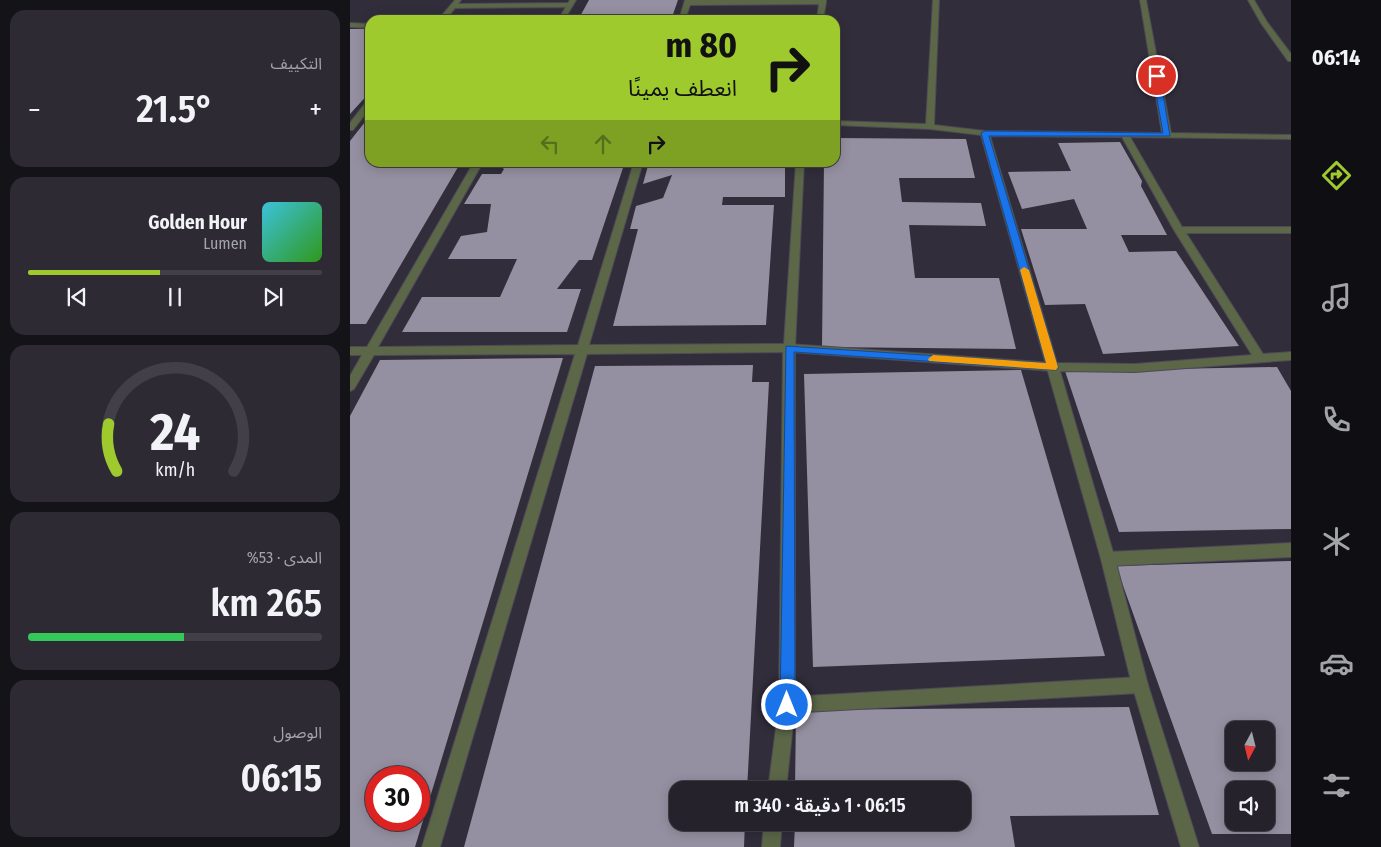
<!DOCTYPE html>
<html lang="ar">
<head>
<meta charset="utf-8">
<style>
  :root { --surface:#25222c; --page:#2d2a34; --text:#f1f3f6; --muted:#a3a4a9; --line:#423f48; --accent:#9eca2e }
  body { margin:0; font-family:"Fira Sans Condensed","Noto Sans Arabic",sans-serif; background:var(--page); color:var(--text); direction:rtl; height:100vh; display:flex; flex-direction:column; font-size:19px; white-space:nowrap }
  * { box-sizing:border-box; margin:0 }
  p { font-size:16px; color:var(--muted) }
  .icon { flex:none; width:28px; height:28px; fill:none; stroke:currentColor; stroke-width:2; stroke-linecap:round; stroke-linejoin:round }
  .map { position:relative; flex:1; overflow:hidden; direction:ltr }
  .panel { display:flex; flex-direction:column; gap:10px; padding:10px; background:#141318; width:350px }
  .panel>* { flex:none }
  .top-card { position:absolute; left:15px; top:15px; width:475px; height:152px; border-radius:15px; box-shadow:0 2px 12px #0003,0 0 0 1px var(--line); direction:rtl; background:#9eca2e; color:#111; overflow:hidden }
  .needle { width:32px; rotate:187deg }
  .tools { position:absolute; left:875px; top:721px; display:grid; gap:10px }
  .tools a { display:grid; place-items:center; width:50px; height:50px; border-radius:10px; background:var(--surface); box-shadow:0 2px 12px #0003,0 0 0 1px var(--line); font-size:25px }
  .speed { position:absolute; left:15px; top:766px; display:flex; gap:10px; font-size:25px; font-weight:700; text-align:center }
  .speed>* { display:grid; place-content:center; width:65px; height:65px; border-radius:50%; background:var(--surface); box-shadow:0 2px 12px #0003,0 0 0 1px var(--line); line-height:1 }
  .speed .limit { border:8px solid #d22; background:#fff; color:#111 }
  .pin { position:absolute; display:grid; place-items:center; width:42px; height:42px; color:#fff; margin:-21px; border:2px solid #fff; border-radius:50%; box-shadow:0 1px 5px #0007 }
  .me { position:absolute; width:55px; margin:-28px; rotate:0deg; stroke-linejoin:round; filter:drop-shadow(0 0 4px #0008) }
  .turn { display:flex; align-items:center; gap:18px; height:105px; padding:0 20px; font-size:22px }
  .turn .icon { width:65px; height:65px; stroke-width:2.5 }
  .turn b { display:block; font-size:35px; line-height:42px }
  .lanes { display:flex; align-items:center; height:48px; padding:0 20px; background:#0003; justify-content:center; gap:25px; direction:ltr }
  .lanes .off { opacity:.35 }
  .big { font-size:38px; font-weight:600; line-height:1.1 }
  .panel .widget { flex:1; display:flex; flex-direction:column; justify-content:center; gap:8px; min-width:0; padding:0 18px; border-radius:15px; background:var(--page) }
  .panel .dial { align-items:center; gap:0 }
  .dial svg { height:130px; overflow:visible; fill:none; stroke:var(--line); stroke-width:7; stroke-linecap:round; text-anchor:middle }
  .dial text { fill:var(--text); stroke:none }
  .song { display:flex; align-items:center; gap:15px }
  .cover { width:60px; height:60px; border-radius:8px; background:linear-gradient(135deg,hsl(190 70% 55%),hsl(110 70% 35%)) }
  .played { height:5px; border-radius:2px; background:linear-gradient(90deg,var(--accent) 45%,var(--line) 45%) }
  .keys { display:flex; justify-content:space-around; direction:ltr }
  .heat { display:flex; justify-content:space-between; align-items:center; font-size:28px; direction:ltr }
  .charge { height:8px; border-radius:4px; background:linear-gradient(90deg,#34c759 53%,var(--line) 0) }
  .trip { position:absolute; left:319px; top:781px; width:302px; height:50px; border-radius:15px; background:var(--surface); box-shadow:0 2px 12px #0003,0 0 0 1px var(--line); font-weight:600; line-height:50px; text-align:center; direction:rtl }
  main { display:flex; flex:1; min-height:0 }
  .menu { display:flex; flex-direction:column; width:90px; justify-content:space-around; align-items:center; background:#0f0e12; color:var(--muted) }
  .menu .icon { width:35px; height:35px }
  .menu .selected { color:var(--accent) }
  .menu b { font-size:22px; color:var(--text) }
  .map>svg:first-child { display:block }
  .building { fill:#9590a1; fill-rule:evenodd }
  .lines { fill:none; stroke-linecap:round; stroke-linejoin:round }
  .lane-casing { stroke:#4d4957; stroke-width:2 }
  .street-casing { stroke:#4d4957; stroke-width:2 }
  .lane { fill:#5b6747; fill-rule:evenodd }
  .street { fill:#5b6747; fill-rule:evenodd }
  .route { fill:#1a73e8; stroke:#114b97 }
  .slow { fill:#f59e0b }
</style>
</head>
<body>
<main>
<nav class="menu">
<b>06:14</b>
<svg class="icon selected" aria-label="directions" viewBox="0 0 24 24"><path d="M12 3l9 9-9 9-9-9zM9 14v-3h6M13 9l2 2-2 2"/></svg>
<svg class="icon" aria-label="music" viewBox="0 0 24 24"><path d="M9 18V5l10-2v13"/><circle cx="6" cy="18" r="3"/><circle cx="16" cy="16" r="3"/></svg>
<svg class="icon" aria-label="phone" viewBox="0 0 24 24"><path d="M5 4h4l2 5-3 2q2 4 5 5l2-3 5 2v4C11 20 4 13 5 4z"/></svg>
<svg class="icon" aria-label="climate" viewBox="0 0 24 24"><path d="M12 3v18M4 7l16 10M4 17L20 7"/></svg>
<svg class="icon" aria-label="car" viewBox="0 0 24 24"><path d="M5 17H2v-5l4-1 3-4h7l3 4 3 1v5h-3M9 17h6M6 11h13"/><circle cx="7" cy="17" r="2"/><circle cx="17" cy="17" r="2"/></svg>
<svg class="icon" aria-label="filters" viewBox="0 0 24 24"><path d="M4 7h16M4 17h16"/><circle cx="9" cy="7" r="2"/><circle cx="15" cy="17" r="2"/></svg>
</nav>
<div class="map">
<svg width="941" height="847" viewBox="0 0 941 847">
  <rect width="100%" height="100%" fill="#312d3b"/>
  <g class="building">
    <path d="M239 0H328L321 20H228Z"/>
    <path d="M0 29H20V92L0 114Z"/>
    <path d="M15 122H20V162H111L16 324H0V141Z"/>
    <path d="M485 138 616 139 625 178H549L552 202 631 203 636 226 559 225 565 278H649L666 349 472 347 474 162H485Z"/>
    <path d="M770 142 792 181 791 186 817 235H771L779 252 826 251 889 346 753 354 735 304 695 305 671 229H737L724 199 672 209 658 172 721 171 708 143Z"/>
    <path d="M145 162H275L242 260H229L207 289H231L217 332H52L72 297H150L167 259H98L111 236 137 232 141 204H114L132 174H151L154 169Z"/>
    <path d="M299 162H435V197H373L372 205H424L416 325 263 326 288 229H280L286 206 313 198 322 175 293 184Z"/>
    <path d="M213 358 65 847H0V416L30 360ZM26 778H69V820H26Z"/>
    <path d="M403 365 402 382H419L397 790H328V822H395L394 847H114L245 366Z"/>
    <path d="M927 367 941 391V529L769 532 715 371Z"/>
    <path d="M671 370 755 656 463 667 454 374Z"/>
    <path d="M941 561V834H862L766 566ZM884 730H916V762H884ZM884 790H916V822H884Z"/>
    <path d="M779 707 809 815 660 816 665 847H444L445 822H612V790H445L446 710Z"/>
  </g>
  <g class="lines">
    <defs>
      <g id="lane">
        <path d="M439 344 703 363 709 367 703 371 439 352 433 348Z"/>
        <path d="M941 543V557L758 566 753 564 751 559 753 554 758 552Z"/>
        <path d="M790 677 796 679 798 685 796 691 790 693 437 713 431 711 429 705 431 699 437 697Z"/>
      </g>
      <g id="street">
        <path d="M105 0H111L108 4 218 3 220 0H226L214 20H208L216 7 105 8 95 20H88Z"/>
        <path d="M335 0H476V2L473 20H467L469 4 340 5 335 20H329Z"/>
        <path d="M583 0H589L584 125 635 131 812 133 790 0H796L821 133 941 135V139L780 137 832 227H941V233H836L913 354 941 352V360L785 372 710 371 765 559 798 685 849 847H831L782 685 751 559 631 135 580 129 485 125V121L576 124ZM640 136 772 137 824 230 902 355 785 364 707 363Z"/>
        <path d="M898 0H904L917 22 941 54V61H938L911 23Z"/>
        <path d="M0 23 20 24V28L0 27Z"/>
        <path d="M17 101H20V108L3 130H0V123Z"/>
        <path d="M124 162H133L28 347 228 345 284 162H293L239 345 434 344 446 162H454L445 348V705L436 790H418L429 705 433 352 237 354 90 847H72L225 354 24 355 4 389 0 391V376L12 355H0V347H17Z"/>
        <path d="M414 822H432L430 847H412Z"/>
      </g>
    </defs>
    <use href="#lane" class="lane-casing"/>
    <use href="#street" class="street-casing"/>
    <use href="#lane" class="lane"/>
    <use href="#street" class="street"/>
  </g>
  <path class="route" d="M807 74 810 76 820 136H639L708 367 706 370 444 352 445 705 443 710 437 713 432 710 430 705 436 346 696 363 631 133 635 131 813 133 803 76Z"/>
  <path class="slow" d="M674 267 679 270 708 367 706 370 579 361 578 359 583 355 696 363 670 270Z"/>
</svg>
<div class="tools">
<a><svg class="needle" viewBox="-14 -14 28 28"><path d="M0-13l5 13h-10z" fill="#e53935"/><path d="M0 13l5-13h-10z" fill="#a3a4a9"/></svg></a>
<a><svg class="icon" aria-label="sound" viewBox="0 0 24 24"><path d="M4 9h4l5-4v14l-5-4H4zM17 9q2 3 0 6"/></svg></a>
</div>
<div class="speed"><div class="limit">30</div></div>
<div class="pin" style="left:807px;top:76px;background:#d93025"><svg class="icon" aria-label="arrive" viewBox="0 0 24 24"><path d="M6 21V4h12l-3 4 3 4H6"/></svg></div>
<svg class="me" style="left:437px;top:705px" viewBox="-20 -20 40 40"><circle r="17" fill="#1a73e8" stroke="#fff" stroke-width="3"/><path d="M0-11L8 9 0 5-8 9z" fill="#fff"/></svg>
<div class="trip">06:15 · 1 دقيقة · 340 m</div>
<div class="top-card">
<div class="turn"><svg class="icon" aria-label="right" viewBox="0 0 24 24"><path d="M7 20v-9h11M14 6l5 5-5 5"/></svg><div><b>80 m</b>انعطف يمينًا</div></div>
<div class="lanes"><svg class="icon off" aria-label="left" viewBox="0 0 24 24"><path d="M17 20v-9H6M10 6l-5 5 5 5"/></svg><svg class="icon off" aria-label="ahead" viewBox="0 0 24 24"><path d="M12 20V5M6 11l6-6 6 6"/></svg><svg class="icon" aria-label="right" viewBox="0 0 24 24"><path d="M7 20v-9h11M14 6l5 5-5 5"/></svg></div>
</div>
</div>
<section class="panel">
<div class="widget"><p>التكييف</p>
<div class="heat"><a>−</a><b class="big">21.5°</b><a>+</a></div>
</div>
<div class="widget">
<div class="song"><i class="cover"></i><div><b>Golden Hour</b><p>Lumen</p></div></div>
<div class="played"></div>
<div class="keys"><svg class="icon" aria-label="previous" viewBox="0 0 24 24"><path d="M18 5L8 12l10 7zM5 5v14"/></svg><svg class="icon" aria-label="pause" viewBox="0 0 24 24"><path d="M8 5v14M16 5v14"/></svg><svg class="icon" aria-label="next" viewBox="0 0 24 24"><path d="M6 5l10 7-10 7zM19 5v14"/></svg></div>
</div>
<div class="widget dial"><svg viewBox="0 0 100 80">
<path d="M14 69A42 42 0 1 1 86 69"/>
<path d="M14 69A42 42 0 0 1 9 40" stroke="#9eca2e"/>
<text x="50" y="56" font-size="32" font-weight="700">24</text>
<text x="50" y="72" font-size="11">km/h</text>
</svg></div>
<div class="widget"><p>المدى · 53%</p><b class="big">265 km</b><div class="charge"></div></div>
<div class="widget"><p>الوصول</p><b class="big">06:15</b></div>
</section>
</main>
</body>
</html>
